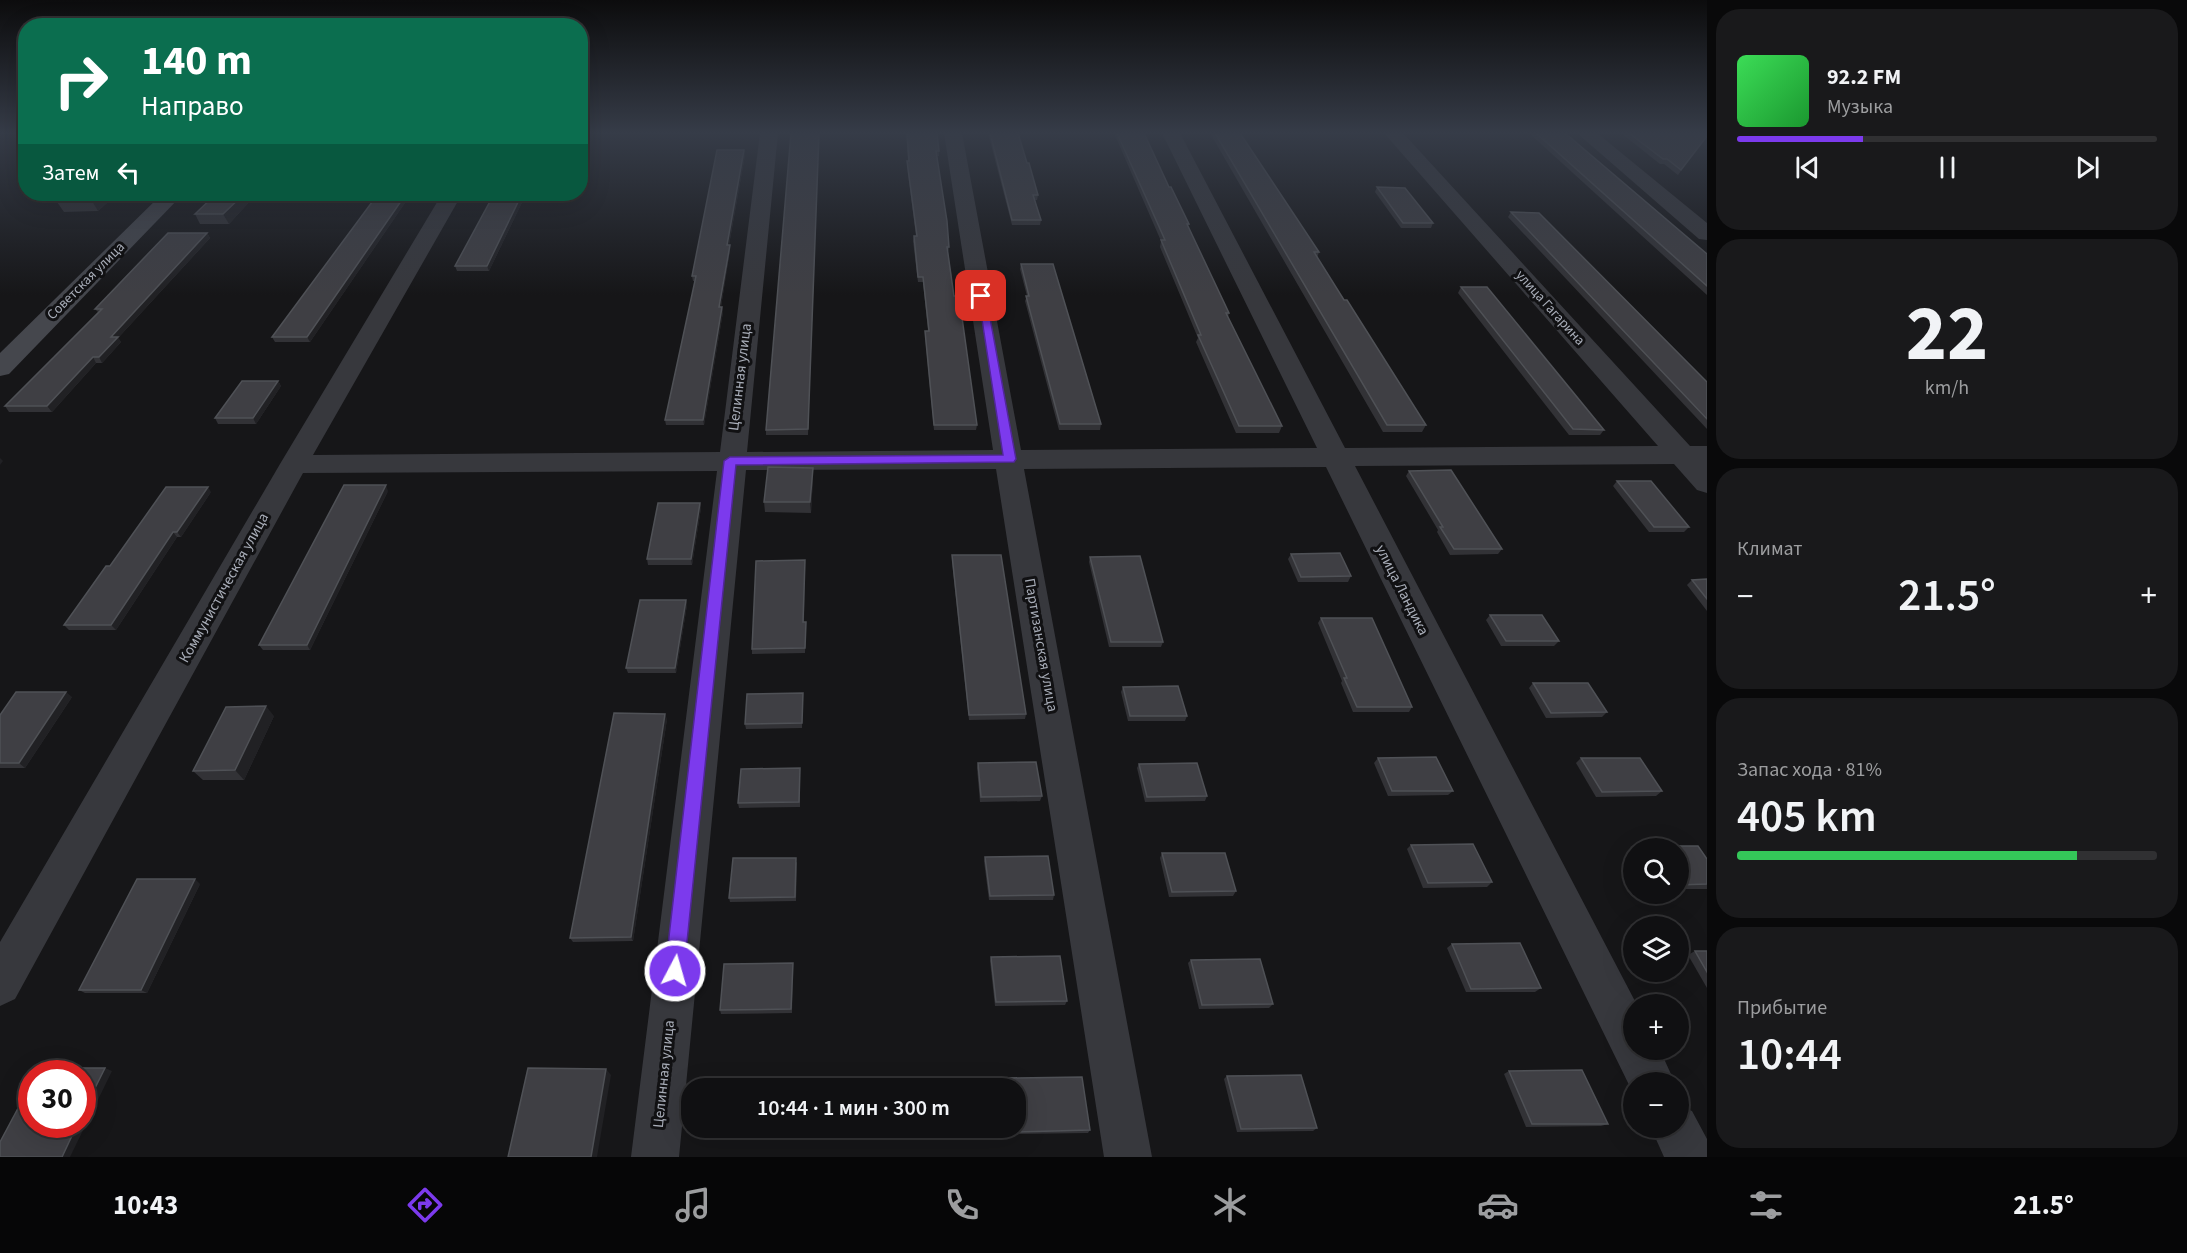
<!DOCTYPE html>
<html lang="ru">
<head>
<meta charset="utf-8">
<style>
  :root { --surface:#101012; --page:#19191b; --text:#f1f3f6; --muted:#9c9d9f; --line:#303032; --accent:#7c3aed }
  body { margin:0; font-family:"Source Sans 3",sans-serif; background:var(--page); color:var(--text); height:100vh; display:flex; flex-direction:column; font-size:22px; white-space:nowrap }
  * { box-sizing:border-box; margin:0 }
  p { font-size:20px; color:var(--muted) }
  .icon { flex:none; width:33px; height:33px; fill:none; stroke:currentColor; stroke-width:2; stroke-linecap:round; stroke-linejoin:round }
  .map { position:relative; flex:1; overflow:hidden }
  .drawer { display:flex; flex-direction:column; gap:9px; padding:9px; background:#09090a; width:480px }
  .drawer>* { flex:none }
  .hud { position:absolute; left:18px; top:18px; width:570px; height:183px; border-radius:24px; box-shadow:0 6px 24px #0002,0 0 0 2px var(--line); background:#0b6e4f; color:#fff; overflow:hidden }
  .controls { position:absolute; left:1623px; top:838px; display:grid; gap:12px }
  .controls a { display:grid; place-items:center; width:66px; height:66px; border-radius:50%; background:var(--surface); box-shadow:0 6px 24px #0002,0 0 0 2px var(--line); font-size:30px }
  .speed { position:absolute; left:18px; top:1060px; display:flex; gap:12px; font-size:30px; font-weight:700; text-align:center }
  .speed>* { display:grid; place-content:center; width:78px; height:78px; border-radius:50%; background:var(--surface); box-shadow:0 6px 24px #0002,0 0 0 2px var(--line); line-height:1 }
  .speed .limit { border:9px solid #d22; background:#fff; color:#111 }
  .pin { position:absolute; display:grid; place-items:center; width:51px; height:51px; color:#fff; margin:-26px; border-radius:12px; box-shadow:0 3px 9px #0006 }
  .me { position:absolute; width:66px; margin:-33px; rotate:6deg; stroke-linejoin:round; filter:drop-shadow(0 0 4px #0008) }
  .turn { display:flex; align-items:center; gap:21px; height:126px; padding:0 24px; font-size:27px }
  .turn .icon { width:78px; height:78px; stroke-width:2.5 }
  .turn b { display:block; font-size:42px; line-height:51px }
  .then { display:flex; align-items:center; height:57px; padding:0 24px; background:#0003; gap:12px; font-size:22px }
  .big { font-size:45px; font-weight:600; line-height:1.1 }
  .drawer .tile { flex:1; display:flex; flex-direction:column; justify-content:center; gap:9px; min-width:0; padding:0 21px; border-radius:24px; background:var(--page) }
  .drawer .dial { align-items:center; gap:0 }
  .dial b { font-size:78px; line-height:1 }
  .song { display:flex; align-items:center; gap:18px }
  .cover { width:72px; height:72px; border-radius:9px; background:linear-gradient(135deg,hsl(130 70% 55%),hsl(130 70% 35%)) }
  .played { height:6px; border-radius:3px; background:linear-gradient(90deg,var(--accent) 30%,var(--line) 30%) }
  .keys { display:flex; justify-content:space-around; direction:ltr }
  .heat { display:flex; justify-content:space-between; align-items:center; font-size:33px; direction:ltr }
  .charge { height:9px; border-radius:4px; background:linear-gradient(90deg,#34c759 81%,var(--line) 0) }
  .trip { position:absolute; left:681px; top:1078px; width:345px; height:60px; border-radius:24px; background:var(--surface); box-shadow:0 6px 24px #0002,0 0 0 2px var(--line); font-weight:600; line-height:60px; text-align:center }
  .dock { display:flex; height:96px; justify-content:space-around; align-items:center; background:#060607; color:var(--muted) }
  .dock .icon { width:42px; height:42px }
  .dock .selected { color:var(--accent) }
  .dock b { font-size:27px; color:var(--text) }
  main { display:flex; flex:1; min-height:0 }
  .map>svg:first-child { display:block }
  .lines { fill:none; stroke-linecap:round; stroke-linejoin:round }
  .street { fill:#37383d; fill-rule:evenodd }
  .secondary { fill:#45474d; fill-rule:evenodd }
  .wall { fill:#323236 }
  .shaded-wall { fill:#212124 }
  .building { fill:#3f3f44; stroke:#4f5156; stroke-width:1.5 }
  .route { fill:#7c3aed; stroke:#51269a; stroke-width:1.5 }
  .labels { text-anchor:middle; dominant-baseline:central; stroke-width:6; stroke-linejoin:round; paint-order:stroke }
  .far-street-label { font-size:14px; fill:#a8adb8; stroke:#111113 }
  .street-label { font-size:15px; fill:#a8adb8; stroke:#111113 }
</style>
</head>
<body>
<main>
<div class="map">
<svg width="1707" height="1157" viewBox="0 0 1707 1157">
  <rect width="100%" height="100%" fill="#161618"/>
  <g class="lines">
    <g class="street">
      <path d="M760 133H778L747 452 993 450 944 133H962L1021 450 1317 448 1162 133H1180L1345 448 1658 446 1384 133H1403L1690 446H1707V493L1697 490 1674 464 1355 466 1637 1005H1634V1050H1660L1675 1083H1634V1095L1326 467 1024 469 1152 1157H1104L996 469 746 470 679 1157H631L717 471 303 473 15 999 0 1006V942L280 464 442 194H462L313 455 720 452Z"/>
      <path d="M1577 133H1597L1707 223V240L1699 239Z"/>
      <path d="M1678 1105 1692 1111 1707 1139V1157H1664L1651 1128H1678Z"/>
    </g>
    <path class="secondary" d="M162 194H183L9 374 0 376V353Z"/>
  </g>
  <g class="wall">
    <path d="M819 133 808 435H766V430Z"/>
    <path d="M906 133H937L939 151V156H936L949 247 948 252 954 296 977 425 976 430H934L925 336V331H928L923 282H918L913 241 914 236H916L907 166V161H908Z"/>
    <path d="M988 133H1018L1027 163 1038 195 1037 200H1035L1041 220 1040 225H1012Z"/>
    <path d="M1114 133H1144L1169 187 1189 224 1188 226 1229 313 1228 317 1282 426 1279 433H1236L1196 342 1198 338 1160 247 1161 241Z"/>
    <path d="M1210 133H1240L1319 252 1317 258 1426 425 1422 432H1383Z"/>
    <path d="M1529 133H1565L1707 254V295Z"/>
    <path d="M1621 133H1707L1678 175 1664 164H1660Z"/>
    <path d="M744 150 745 155 729 245 730 250 721 307H722L723 312 704 425H666L665 420 695 281H693L692 276Z"/>
    <path d="M1377 187 1433 223 1431 228H1401L1375 192Z"/>
    <path d="M67 194H117L98 211 64 212 57 202Z"/>
    <path d="M378 194H411L310 342H275L272 337Z"/>
    <path d="M494 194H526L489 271H457L455 266Z"/>
    <path d="M251 200 229 224H200L195 214Z"/>
    <path d="M1511 212 1707 382V429L1508 217Z"/>
    <path d="M207 233 210 238 118 338 121 342 102 363H96L52 412H9L5 406 98 312 95 309Z"/>
    <path d="M1021 264 1101 424 1100 430H1059L1025 301 1027 296 1020 269Z"/>
    <path d="M1461 287 1604 430 1600 435H1569L1458 293Z"/>
    <path d="M278 381 281 386 256 424H218L215 418Z"/>
    <path d="M1409 471 1502 549 1498 554 1450 555 1437 532 1438 530 1406 476Z"/>
    <path d="M813 478 811 513 765 512 764 502Z"/>
    <path d="M1617 481 1689 527 1684 532H1649L1613 486Z"/>
    <path d="M388 491 310 650H263L259 645Z"/>
    <path d="M211 492 181 537H177L116 630H69L64 625 110 566Z"/>
    <path d="M700 503 701 508 692 565H648L647 559Z"/>
    <path d="M1291 554 1351 576 1348 582H1298L1288 559Z"/>
    <path d="M952 555 1026 714 1025 719 969 720 952 561Z"/>
    <path d="M1090 557 1163 642 1161 647H1109L1089 562Z"/>
    <path d="M805 560 804 622H806V627L805 653 752 654V649Z"/>
    <path d="M1707 579V611L1687 585 1692 580Z"/>
    <path d="M686 600 687 605 676 673H628L626 668Z"/>
    <path d="M1490 615 1559 641 1554 646H1501L1486 620Z"/>
    <path d="M1321 618 1412 707 1409 712H1353L1341 683 1342 681 1318 623Z"/>
    <path d="M1533 683 1607 712 1602 717 1546 718 1529 688Z"/>
    <path d="M1123 687 1187 716 1185 721H1128L1121 692Z"/>
    <path d="M803 693 802 728 746 729 745 724Z"/>
    <path d="M72 697 25 768H0V715Z"/>
    <path d="M274 716 244 780H203L193 771Z"/>
    <path d="M667 719 633 941 573 942 570 938Z"/>
    <path d="M1378 758 1453 791 1448 795 1388 796 1374 763Z"/>
    <path d="M1581 758 1662 791 1656 796 1596 797 1576 763Z"/>
    <path d="M978 763 1042 796 1040 801 980 802 977 768Z"/>
    <path d="M1139 764 1207 796 1205 801 1145 802 1137 768Z"/>
    <path d="M800 773V807L739 808 738 803Z"/>
    <path d="M1411 845 1492 882 1487 887 1423 888 1407 849Z"/>
    <path d="M1635 846H1698L1707 859V889H1678V849H1634V858L1629 851Z"/>
    <path d="M1162 853 1236 891 1233 896 1169 897 1160 858Z"/>
    <path d="M985 857 1054 895 1053 900H989L984 861Z"/>
    <path d="M797 862 796 901 730 902 729 898Z"/>
    <path d="M200 884 147 993H85L79 990Z"/>
    <path d="M1452 944 1541 988 1535 992H1466L1447 948Z"/>
    <path d="M1695 951H1707V988L1688 955Z"/>
    <path d="M991 957 1067 1001 1065 1005 995 1006 990 961Z"/>
    <path d="M1191 960 1273 1004 1269 1008 1199 1009 1188 963Z"/>
    <path d="M793 967 792 1013 721 1014 720 1010Z"/>
    <path d="M1509 1071 1608 1124 1601 1126 1526 1127 1504 1074Z"/>
    <path d="M1227 1076 1317 1128 1313 1131 1237 1132 1224 1079Z"/>
    <path d="M1008 1078 1090 1130 1088 1133 1013 1134 1012 1128H1016V1089H1008L1007 1081Z"/>
    <path d="M782 1128V1136L706 1137 705 1134Z"/>
  </g>
  <g class="shaded-wall">
    <path d="M744 150 745 155 728 250 727 245Z"/>
    <path d="M101 194H117L98 211 92 201Z"/>
    <path d="M244 194H248L251 200 229 224 223 214Z"/>
    <path d="M406 194H411L310 342 307 337Z"/>
    <path d="M522 194H526L489 271 487 266Z"/>
    <path d="M207 233 210 238 118 338 121 342 102 363 99 357 111 337Z"/>
    <path d="M730 245V250L720 312 719 307Z"/>
    <path d="M722 307 723 312 704 425 703 420Z"/>
    <path d="M93 357 96 363 52 412 47 406Z"/>
    <path d="M278 381 281 386 256 424 253 418Z"/>
    <path d="M0 458 3 461 0 465Z"/>
    <path d="M813 468V478L811 513 810 502Z"/>
    <path d="M386 485 388 491 310 650 307 645Z"/>
    <path d="M208 487 211 492 181 537 177 532Z"/>
    <path d="M700 503 701 508 692 565 691 559Z"/>
    <path d="M173 532 177 537 116 630 111 625Z"/>
    <path d="M686 600 687 605 676 673 675 668Z"/>
    <path d="M66 692 72 697 25 768 19 763Z"/>
    <path d="M266 706 274 716 244 780 235 770Z"/>
    <path d="M665 714 667 719 633 941 631 937Z"/>
    <path d="M195 879 200 884 147 993 141 990Z"/>
    <path d="M105 1068 112 1071 70 1157H62L77 1125H82V1114Z"/>
    <path d="M606 1069 611 1075 597 1157H591Z"/>
  </g>
  <g class="building">
    <path d="M791 133H819L808 429 766 430Z"/>
    <path d="M907 133H937L939 151H936L947 221 949 247H947L954 296H959L977 425H934L925 331H929L923 277H918L914 236H917L907 161H909Z"/>
    <path d="M990 133H1018L1027 163H1029L1038 195H1033L1041 220H1012Z"/>
    <path d="M1117 133H1144L1169 187H1171L1189 224H1187L1229 313H1226L1282 426H1239L1198 335H1201L1161 240H1165Z"/>
    <path d="M1215 133H1240L1319 252H1314L1344 300H1347L1426 425H1387Z"/>
    <path d="M1536 133H1565L1707 254V286Z"/>
    <path d="M1629 133H1707V136L1681 170 1667 159H1663Z"/>
    <path d="M717 150H744L727 245H730L719 307H722L703 420H665L696 276H692Z"/>
    <path d="M1377 187 1405 188 1433 223H1403Z"/>
    <path d="M67 194H101L92 201 57 202Z"/>
    <path d="M216 194H244L223 214H195Z"/>
    <path d="M378 194H406L307 337H272Z"/>
    <path d="M494 194H522L487 266H455Z"/>
    <path d="M1511 212 1539 213 1707 382V419Z"/>
    <path d="M168 233H207L111 337H118L99 357H93L47 406H5L102 309H95Z"/>
    <path d="M1021 264H1053L1101 424H1060L1026 296H1029Z"/>
    <path d="M1461 287H1487L1604 430 1573 429Z"/>
    <path d="M242 381H278L253 418H215Z"/>
    <path d="M768 467 813 468 810 502H764Z"/>
    <path d="M1451 470 1502 549H1454L1440 527H1443L1409 471Z"/>
    <path d="M1617 481H1651L1689 527H1654Z"/>
    <path d="M344 485H386L307 645H259Z"/>
    <path d="M166 487H208L177 532H173L111 625H64L106 566H110Z"/>
    <path d="M658 503H700L691 559H647Z"/>
    <path d="M1340 553 1351 576 1301 577 1291 554Z"/>
    <path d="M952 555H1001L1026 714 969 715Z"/>
    <path d="M1140 556 1163 642H1111L1090 557Z"/>
    <path d="M805 560 803 622H806L805 648 752 649 756 561Z"/>
    <path d="M1707 579V599L1692 580Z"/>
    <path d="M640 600H686L675 668H626Z"/>
    <path d="M1490 615H1542L1559 641H1506Z"/>
    <path d="M1321 618H1372L1412 707H1357L1344 678H1347Z"/>
    <path d="M1533 683H1588L1607 712 1551 713Z"/>
    <path d="M1178 686 1187 716H1130L1123 687Z"/>
    <path d="M16 692H66L19 763H0V715Z"/>
    <path d="M803 693 802 723 745 724 747 694Z"/>
    <path d="M266 706 235 770 193 771 226 707Z"/>
    <path d="M614 713 665 714 631 937 570 938Z"/>
    <path d="M1436 757 1453 791H1392L1378 758Z"/>
    <path d="M1581 758H1640L1662 791 1602 792Z"/>
    <path d="M1036 762 1042 796 981 797 978 763Z"/>
    <path d="M1197 763 1207 796 1147 797 1139 764Z"/>
    <path d="M800 768 799 802 738 803 741 769Z"/>
    <path d="M1473 844 1492 882 1428 883 1411 845Z"/>
    <path d="M1635 846H1698L1707 859V884L1678 885V849H1637Z"/>
    <path d="M1162 853H1225L1236 891 1172 892Z"/>
    <path d="M1048 856 1054 895 990 896 985 857Z"/>
    <path d="M733 858H796L795 897 729 898Z"/>
    <path d="M137 879H195L141 990H79Z"/>
    <path d="M1520 943 1541 988 1471 989 1452 944Z"/>
    <path d="M1695 951H1707V972Z"/>
    <path d="M1060 956 1067 1001 996 1002 991 957Z"/>
    <path d="M1260 959 1273 1004 1202 1005 1191 960Z"/>
    <path d="M793 963 791 1009 720 1010 724 964Z"/>
    <path d="M39 1068H105L82 1114V1074H36Z"/>
    <path d="M528 1068 606 1069 591 1157H508Z"/>
    <path d="M1582 1070 1608 1124H1532L1509 1071Z"/>
    <path d="M1301 1075 1317 1128 1241 1129 1227 1076Z"/>
    <path d="M1082 1077 1090 1130 1014 1132V1128H1016V1089H1010L1008 1078Z"/>
    <path d="M784 1079 783 1089H709V1080Z"/>
    <path d="M32 1082V1125H77L62 1157H0V1142Z"/>
    <path d="M705 1128H782V1133L705 1134Z"/>
  </g>
  <linearGradient id="sky" x2="0" y2="1"><stop stop-color="#0c0c0d"/><stop offset="0.45" stop-color="#363c48"/><stop offset="1" stop-color="#363c48" stop-opacity="0"/></linearGradient>
  <rect width="1707" height="295" fill="url(#sky)"/>
  <path class="route" d="M978 294 986 296 1016 459 1014 462 736 465 684 971 681 978 675 981 668 978 665 971 724 461 730 457 1003 455Z"/>
  <g class="labels">
    <g class="far-street-label">
      <text transform="translate(86 281) rotate(-45)">Советская улица</text>
      <text transform="translate(1550 308) rotate(48)">улица Гагарина</text>
    </g>
    <g class="street-label">
      <text transform="translate(740 377) rotate(-83)">Целинная улица</text>
      <text transform="translate(224 588) rotate(-61)">Коммунистическая улица</text>
      <text transform="translate(1402 590) rotate(63)">улица Ландика</text>
      <text transform="translate(1041 645) rotate(80)">Партизанская улица</text>
      <text transform="translate(664 1074) rotate(-84)">Целинная улица</text>
    </g>
  </g>
</svg>
<div class="controls">
<a><svg class="icon" aria-label="search" viewBox="0 0 24 24"><circle cx="10" cy="10" r="6"/><path d="M15 15l6 6"/></svg></a>
<a><svg class="icon" aria-label="layers" viewBox="0 0 24 24"><path d="M12 4l9 5-9 5-9-5zM3 14l9 5 9-5"/></svg></a>
<a>+</a>
<a>−</a>
</div>
<div class="speed"><div class="limit">30</div></div>
<div class="pin" style="left:981px;top:296px;background:#d93025"><svg class="icon" aria-label="arrive" viewBox="0 0 24 24"><path d="M6 21V4h12l-3 4 3 4H6"/></svg></div>
<svg class="me" style="left:675px;top:971px" viewBox="-20 -20 40 40"><circle r="17" fill="#7c3aed" stroke="#fff" stroke-width="3"/><path d="M0-11L8 9 0 5-8 9z" fill="#fff"/></svg>
<div class="trip">10:44 · 1 мин · 300 m</div>
<div class="hud">
<div class="turn"><svg class="icon" aria-label="right" viewBox="0 0 24 24"><path d="M7 20v-9h11M14 6l5 5-5 5"/></svg><div><b>140 m</b>Направо</div></div>
<div class="then">Затем<svg class="icon" aria-label="left" viewBox="0 0 24 24"><path d="M17 20v-9H6M10 6l-5 5 5 5"/></svg></div>
</div>
</div>
<section class="drawer">
<div class="tile">
<div class="song"><i class="cover"></i><div><b>92.2 FM</b><p>Музыка</p></div></div>
<div class="played"></div>
<div class="keys"><svg class="icon" aria-label="previous" viewBox="0 0 24 24"><path d="M18 5L8 12l10 7zM5 5v14"/></svg><svg class="icon" aria-label="pause" viewBox="0 0 24 24"><path d="M8 5v14M16 5v14"/></svg><svg class="icon" aria-label="next" viewBox="0 0 24 24"><path d="M6 5l10 7-10 7zM19 5v14"/></svg></div>
</div>
<div class="tile dial"><b>22</b><p>km/h</p></div>
<div class="tile"><p>Климат</p>
<div class="heat"><a>−</a><b class="big">21.5°</b><a>+</a></div>
</div>
<div class="tile"><p>Запас хода · 81%</p><b class="big">405 km</b><div class="charge"></div></div>
<div class="tile"><p>Прибытие</p><b class="big">10:44</b></div>
</section>
</main>
<nav class="dock">
<b>10:43</b>
<svg class="icon selected" aria-label="directions" viewBox="0 0 24 24"><path d="M12 3l9 9-9 9-9-9zM9 14v-3h6M13 9l2 2-2 2"/></svg>
<svg class="icon" aria-label="music" viewBox="0 0 24 24"><path d="M9 18V5l10-2v13"/><circle cx="6" cy="18" r="3"/><circle cx="16" cy="16" r="3"/></svg>
<svg class="icon" aria-label="phone" viewBox="0 0 24 24"><path d="M5 4h4l2 5-3 2q2 4 5 5l2-3 5 2v4C11 20 4 13 5 4z"/></svg>
<svg class="icon" aria-label="climate" viewBox="0 0 24 24"><path d="M12 3v18M4 7l16 10M4 17L20 7"/></svg>
<svg class="icon" aria-label="car" viewBox="0 0 24 24"><path d="M5 17H2v-5l4-1 3-4h7l3 4 3 1v5h-3M9 17h6M6 11h13"/><circle cx="7" cy="17" r="2"/><circle cx="17" cy="17" r="2"/></svg>
<svg class="icon" aria-label="filters" viewBox="0 0 24 24"><path d="M4 7h16M4 17h16"/><circle cx="9" cy="7" r="2"/><circle cx="15" cy="17" r="2"/></svg>
<b>21.5°</b>
</nav>
</body>
</html>
